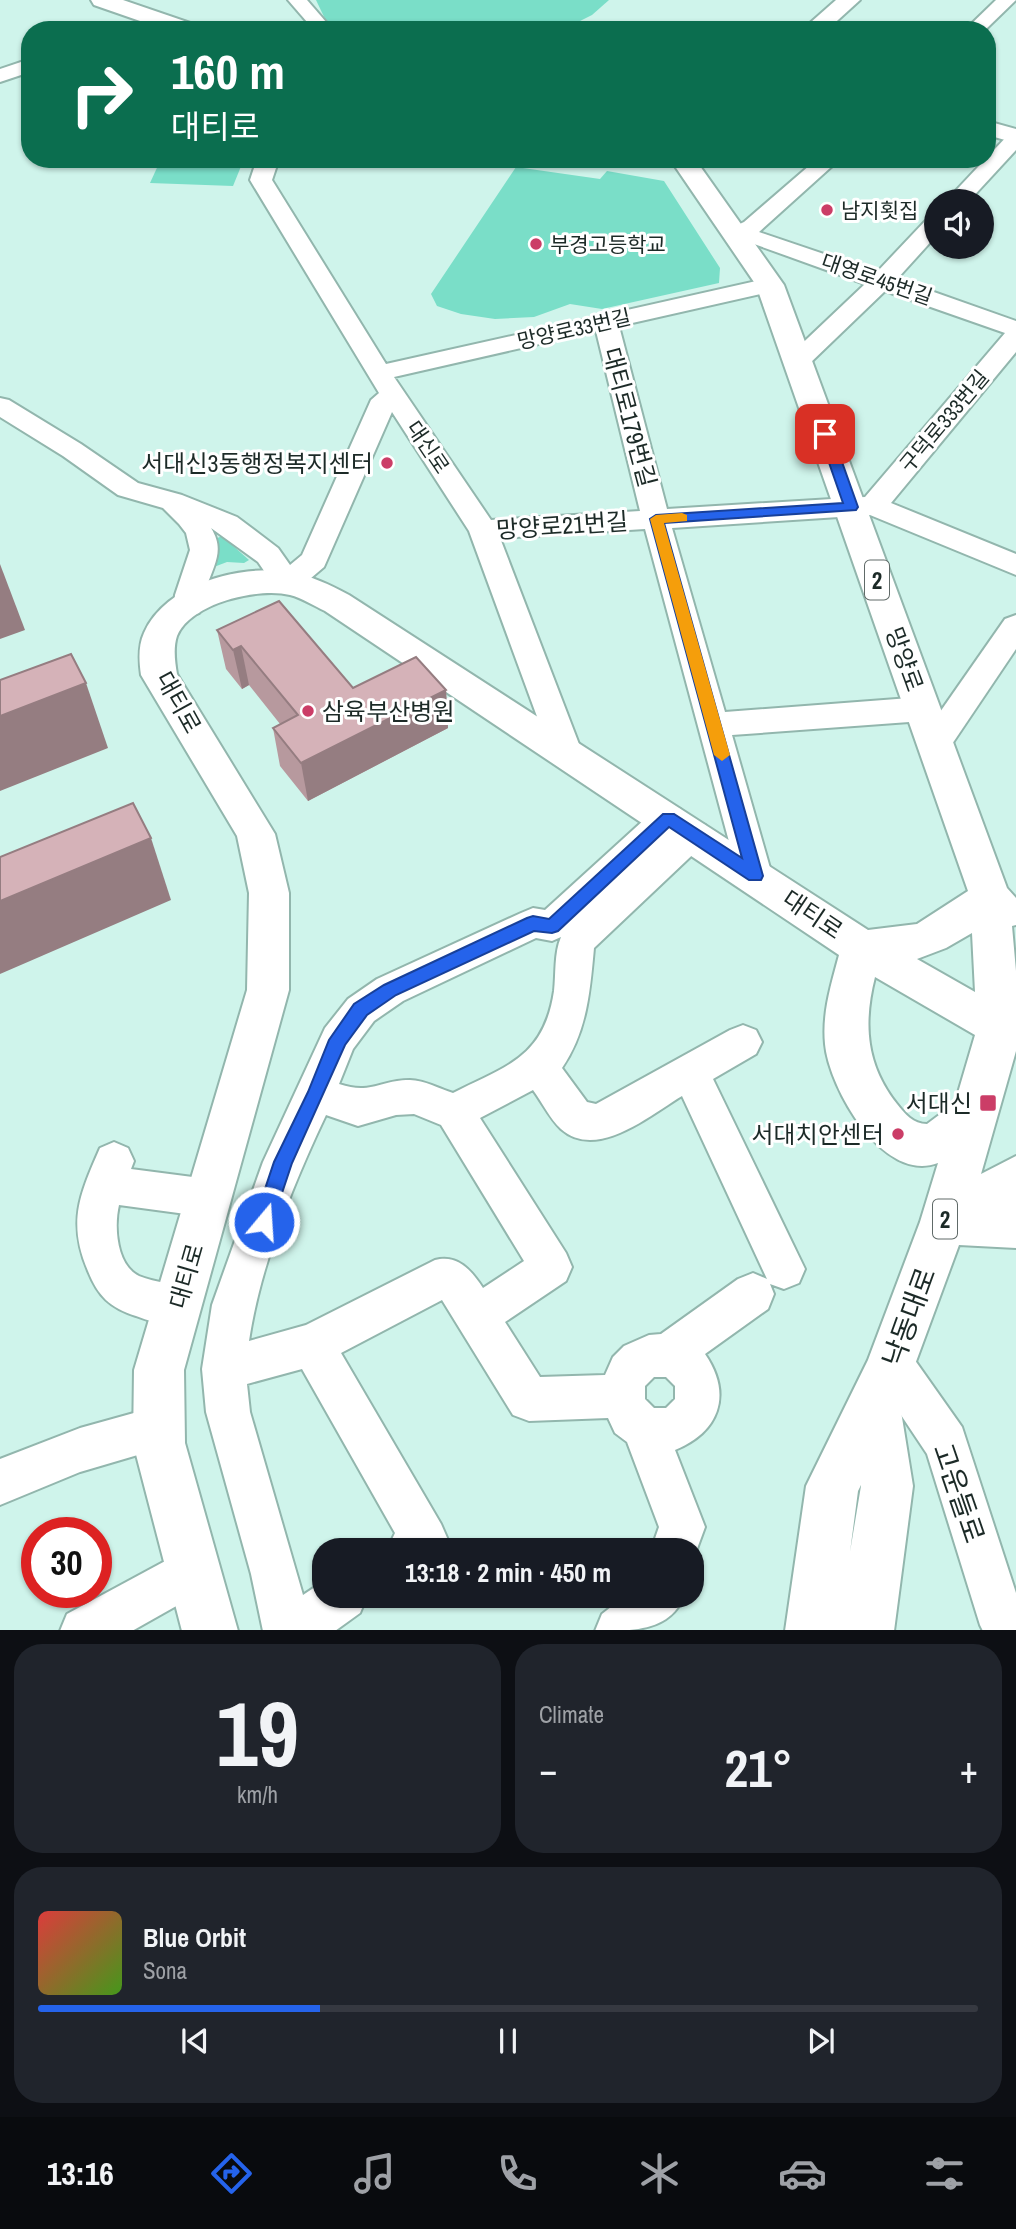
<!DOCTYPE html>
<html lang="en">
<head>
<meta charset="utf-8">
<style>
  :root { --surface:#171b24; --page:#20242c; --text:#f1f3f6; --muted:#9ea1a6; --line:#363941; --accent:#2563eb }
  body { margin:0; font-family:"Archivo Narrow","Noto Sans KR",sans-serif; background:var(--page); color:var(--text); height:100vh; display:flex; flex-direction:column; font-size:26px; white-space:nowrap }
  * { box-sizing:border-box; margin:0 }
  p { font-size:23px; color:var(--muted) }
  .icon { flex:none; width:38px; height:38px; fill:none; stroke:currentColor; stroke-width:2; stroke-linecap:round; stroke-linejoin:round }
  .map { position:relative; height:1630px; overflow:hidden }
  .drawer { display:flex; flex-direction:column; gap:14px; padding:14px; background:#0d0f14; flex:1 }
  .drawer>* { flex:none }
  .banner { position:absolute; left:21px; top:21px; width:975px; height:147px; border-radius:28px; box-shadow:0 2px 5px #0004; background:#0b6e4f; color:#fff; overflow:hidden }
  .fabs { position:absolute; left:924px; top:189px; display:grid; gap:14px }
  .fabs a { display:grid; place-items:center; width:70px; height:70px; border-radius:50%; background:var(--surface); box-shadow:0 2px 5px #0004; font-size:35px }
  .speed { position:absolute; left:21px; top:1517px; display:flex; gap:14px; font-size:35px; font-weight:700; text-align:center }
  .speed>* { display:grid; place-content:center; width:91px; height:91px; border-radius:50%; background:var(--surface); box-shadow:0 2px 5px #0004; line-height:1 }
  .speed .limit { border:10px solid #d22; background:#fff; color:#111 }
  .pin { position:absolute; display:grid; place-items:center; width:60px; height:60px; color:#fff; margin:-30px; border-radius:14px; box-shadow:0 4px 10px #0006 }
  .me { position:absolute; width:77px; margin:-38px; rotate:18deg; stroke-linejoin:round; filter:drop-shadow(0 0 5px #0008) }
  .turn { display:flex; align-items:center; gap:24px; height:147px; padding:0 35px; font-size:32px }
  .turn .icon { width:91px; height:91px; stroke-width:2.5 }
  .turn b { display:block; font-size:49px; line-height:60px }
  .big { font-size:52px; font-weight:700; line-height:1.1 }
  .drawer .widget { flex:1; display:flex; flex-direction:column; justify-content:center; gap:10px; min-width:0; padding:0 24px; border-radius:28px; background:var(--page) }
  .drawer .dial { align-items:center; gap:0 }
  .dial b { font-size:91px; line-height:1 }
  .song { display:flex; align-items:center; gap:21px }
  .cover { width:84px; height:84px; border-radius:10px; background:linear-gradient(135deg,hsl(0 70% 55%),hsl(100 70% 35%)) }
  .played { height:7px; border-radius:4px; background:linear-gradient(90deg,var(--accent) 30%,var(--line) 30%) }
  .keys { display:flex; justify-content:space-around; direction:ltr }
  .heat { display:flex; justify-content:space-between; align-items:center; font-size:38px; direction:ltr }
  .drawer .tiles { flex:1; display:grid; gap:14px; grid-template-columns:1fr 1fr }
  .widget:last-child { grid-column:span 2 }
  .trip { position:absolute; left:312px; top:1538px; width:392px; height:70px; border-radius:28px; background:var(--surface); box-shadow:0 2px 5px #0004; font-weight:700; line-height:70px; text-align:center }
  .dock { display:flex; height:112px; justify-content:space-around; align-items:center; background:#090b0e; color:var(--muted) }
  .dock .icon { width:49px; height:49px }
  .dock .selected { color:var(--accent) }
  .dock b { font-size:32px; color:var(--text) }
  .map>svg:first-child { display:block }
  .green { fill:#7adec8 }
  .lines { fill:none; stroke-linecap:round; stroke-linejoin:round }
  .minor-casing { stroke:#92b6ad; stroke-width:4 }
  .major-casing { stroke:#92b6ad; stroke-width:4 }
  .minor { fill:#fff; fill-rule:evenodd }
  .major { fill:#fff; fill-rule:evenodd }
  .wall { fill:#b7999e }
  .shaded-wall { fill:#957d81 }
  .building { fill:#d5b2b8; stroke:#957d81; stroke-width:2 }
  .route { fill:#2563eb; stroke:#184099; stroke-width:2 }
  .slow { fill:#f59e0b }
  .poi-dot { fill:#cb3d67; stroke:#fff; stroke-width:2.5 }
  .labels { text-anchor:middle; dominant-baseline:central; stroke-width:6; stroke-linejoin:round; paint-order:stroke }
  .far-poi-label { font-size:21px; fill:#1c2a27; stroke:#fff; text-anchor:start }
  .far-street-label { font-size:21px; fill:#1c2a27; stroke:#fff }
  .shield { fill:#fff; stroke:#606a68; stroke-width:2 }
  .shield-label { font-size:23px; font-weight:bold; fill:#1c2a27 }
  .street-label { font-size:24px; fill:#1c2a27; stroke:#fff }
  .poi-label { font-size:24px; fill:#1c2a27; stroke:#fff; text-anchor:end }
  .near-street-label { font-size:28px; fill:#1c2a27; stroke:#fff }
</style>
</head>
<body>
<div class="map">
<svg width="1016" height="1631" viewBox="0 0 1016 1631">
  <rect width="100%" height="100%" fill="#cff4eb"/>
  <g class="green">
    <path d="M316 0H609L592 15 562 30H339L326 21Z"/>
    <path d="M161 159H244L233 186 150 183Z"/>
    <path d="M516 167 600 179 607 171 664 181 720 268 719 283 602 309 570 304 534 317 495 319 461 314 437 306 431 294Z"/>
    <path d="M222 536 249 560 244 563 227 562 206 570 213 540Z"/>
  </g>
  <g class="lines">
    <defs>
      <g id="minor">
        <path d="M288 0H307L333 30H314Z"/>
        <path d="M996 0H1016L985 30H965Z"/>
        <path d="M159 15 168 21C158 33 142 30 128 30L130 26Z"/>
        <path d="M30 59V72L0 82V69Z"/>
        <path d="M1016 132V150L969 201H946L1009 134Z"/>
        <path d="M257 159H279L272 180 386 364 770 278 778 280 782 285 778 290 619 326 667 509 865 497 1005 333 885 291 808 365 799 367 790 365 787 360 790 355 865 284 754 244 729 239 726 234 729 229 744 222 817 159H840L759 232 877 272 928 218 936 216V236L897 279 1016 321V352L891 503 1016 554V575L870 515 672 528 725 712 923 697 934 701 939 709 934 717 923 721 732 735 772 875 767 885 755 889 743 885 738 875 645 529 500 538 582 752 577 761 566 764 555 761 550 752 469 531 392 412 324 567 297 590 287 593 277 590 258 562 211 528C225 550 214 564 207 586 203 596 205 605 199 613L189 616 179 613 174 606 175 595 190 550 186 533 179 524 163 508 118 495 63 456 0 417V398L9 400 81 444 138 483 182 495 237 517 278 548 290 565 302 555 371 400 379 393 250 180ZM596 331 640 511 491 520 394 377Z"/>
        <path d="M1016 615V649L946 753 935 756 924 753 919 744 924 735 1005 619Z"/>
        <path d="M668 805 680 809 685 818 681 825 693 821 705 825 710 834 705 843 594 948C590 992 587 1031 562 1068L587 1102 596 1104 730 1030 743 1025 756 1030 762 1042 756 1054 713 1079 805 1269 799 1283 784 1289 770 1284 774 1294 768 1309 705 1354C733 1395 719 1432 675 1450L705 1527 691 1565V1550H651L659 1527 627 1442 615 1433 608 1418 529 1421 513 1415 442 1300 341 1353 441 1524 448 1540 444 1550H387L395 1533 302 1369 247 1384 250 1412 303 1595 324 1581V1596H367L360 1613 335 1631H263L251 1574 206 1412 202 1369 212 1305 263 1162 325 1028 348 999 377 979 521 913 533 908 545 910 656 809ZM561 937C554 953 556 974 554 991 544 1058 506 1066 453 1093 440 1089 424 1080 410 1080 380 1080 371 1095 339 1084L353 1049 374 1021 403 1001 536 938 552 941ZM533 1090C542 1102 550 1119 561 1129 597 1161 650 1115 682 1096L767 1279 753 1273 738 1279 661 1334 649 1335 624 1346 613 1357 605 1375 540 1377 505 1322 566 1281 572 1267 566 1253 480 1118ZM414 1114 441 1125 524 1261 483 1288C471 1270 458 1254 435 1260L306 1325 249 1341C260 1266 294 1182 326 1115L358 1126 396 1115ZM654 1377H666L675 1386V1399L666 1408H654L645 1399V1386Z"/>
        <path d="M114 1142 128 1148 134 1161 131 1169 208 1179 222 1184 228 1198 222 1212 208 1217 119 1205C114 1226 116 1265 139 1276 156 1283 176 1283 193 1290L199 1305 193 1320C189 1322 182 1326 178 1326 166 1327 147 1320 136 1316 110 1308 98 1296 88 1271 67 1222 80 1194 100 1148Z"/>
        <path d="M892 1342 907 1349 962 1427 1016 1593V1631H983L980 1625 927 1454 877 1379 870 1364 877 1349Z"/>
        <path d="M159 1406 175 1412 181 1428 175 1444 80 1472 0 1505V1459L80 1428Z"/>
        <path d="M193 1546 210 1553 217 1570 210 1587 132 1631H60L67 1614Z"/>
        <path d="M625 1596H684C670 1631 634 1631 595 1631L602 1614Z"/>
      </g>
      <g id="major">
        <path d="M91 0H123L196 25 199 30H166L94 5Z"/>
        <path d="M836 0H860L827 30H802Z"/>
        <path d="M987 121 1016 129V143L987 135Z"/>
        <path d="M670 159H695L784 285 1007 888 1016 898V925L1012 926 1016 971V1051L981 1174 1016 1156V1248L959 1245 900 1405 913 1486 894 1631H785L806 1486 868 1360 920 1222 938 1163C883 1184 829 1088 825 1044 822 1013 831 985 839 955L325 611C314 606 302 598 290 595 259 587 190 603 177 636 173 648 175 662 177 674L275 834 289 893V990L184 1370 185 1443 238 1631H182L133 1443 134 1370 247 990 249 893 237 836 141 675C139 661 138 646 144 633 165 584 241 564 289 572 310 575 330 585 349 595L868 930 917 924 968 891 756 285ZM972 933 975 992 917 959 946 948ZM875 977 975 1035 955 1103 927 1124C913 1124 905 1114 897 1104 866 1065 863 1024 875 977ZM861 1485V1486L850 1552 858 1491Z"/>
      </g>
    </defs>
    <use href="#minor" class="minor-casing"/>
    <use href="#major" class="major-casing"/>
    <use href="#minor" class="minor"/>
    <use href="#major" class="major"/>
  </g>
  <path class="wall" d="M217 630 353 688 446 690 448 728 308 801 280 766 273 728 280 724 249 685 242 689 226 669Z"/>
  <g class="shaded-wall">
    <path d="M0 564 25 630 0 639Z"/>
    <path d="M241 646 249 685 242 689 233 650Z"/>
    <path d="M86 683 108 748 0 791V716Z"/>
    <path d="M446 690 448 728 308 801 301 763Z"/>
    <path d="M151 838 171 900 0 974V901Z"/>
  </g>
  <g class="building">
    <path d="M279 601 353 688 416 657 446 690 301 763 273 728 298 715 241 646 233 650 217 630Z"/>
    <path d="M71 654 86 683 0 716V680Z"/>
    <path d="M133 803 151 838 0 901V857Z"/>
  </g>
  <path class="route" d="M825 430 832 434 858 507 856 510 664 523 763 876 761 880H749L669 827 558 931 552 933 534 931 396 995 367 1015 345 1045 292 1163 270 1229 264 1232 257 1229 254 1222 274 1162 308 1092 329 1040 354 1004 384 985 527 918 533 916 549 919 663 814H674L742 858 650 519 656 515 843 503 819 434Z"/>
  <path class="slow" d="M682 513 687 515V521L664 523 730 755 722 761 714 755 650 519 656 515Z"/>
  <g class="poi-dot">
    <circle cx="827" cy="210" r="7"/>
    <circle cx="536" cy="244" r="7"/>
    <circle cx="387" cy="463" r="7"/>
    <circle cx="308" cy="711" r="7"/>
    <rect x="979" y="1094" width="18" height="18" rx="3.5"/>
    <circle cx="898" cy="1134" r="7"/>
  </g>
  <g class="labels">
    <g class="far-poi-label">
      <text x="841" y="210">남지횟집</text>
      <text x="550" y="244">부경고등학교</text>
    </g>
    <g class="far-street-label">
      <text transform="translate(877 279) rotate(19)">대영로45번길</text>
      <text transform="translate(574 329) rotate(-13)">망양로33번길</text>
      <text transform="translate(944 421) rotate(-50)">구덕로333번길</text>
      <text transform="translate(428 447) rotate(56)">대신로</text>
    </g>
    <g class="shield">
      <rect x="865" y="560.5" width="24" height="39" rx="5"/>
      <rect x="933" y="1199.5" width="24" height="39" rx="5"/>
    </g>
    <g class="shield-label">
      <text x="877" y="580">2</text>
      <text x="945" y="1219">2</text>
    </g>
    <g class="street-label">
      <text transform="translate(630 417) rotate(75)">대티로179번길</text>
      <text transform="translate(562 525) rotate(-4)">망양로21번길</text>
      <text transform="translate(905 659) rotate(70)">망양로</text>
      <text transform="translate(179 702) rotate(61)">대티로</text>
      <text transform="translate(813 914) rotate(34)">대티로</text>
      <text transform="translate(186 1276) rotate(-74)">대티로</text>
    </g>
    <g class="poi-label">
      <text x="373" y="463">서대신3동행정복지센터</text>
      <text x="322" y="711" text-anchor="start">삼육부산병원</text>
      <text x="972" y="1103">서대신</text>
      <text x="884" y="1134">서대치안센터</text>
    </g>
    <g class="near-street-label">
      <text transform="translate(909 1317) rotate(-70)">낙동대로</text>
      <text transform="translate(959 1493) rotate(71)">고운들로</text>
    </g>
  </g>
</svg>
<div class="fabs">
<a><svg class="icon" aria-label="sound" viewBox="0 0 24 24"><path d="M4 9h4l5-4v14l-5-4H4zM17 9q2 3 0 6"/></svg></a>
</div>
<div class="speed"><div class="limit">30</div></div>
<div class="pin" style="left:825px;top:434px;background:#d93025"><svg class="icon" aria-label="arrive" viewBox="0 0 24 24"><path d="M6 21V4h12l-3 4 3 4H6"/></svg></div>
<svg class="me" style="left:264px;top:1222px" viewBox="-20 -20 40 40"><circle r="17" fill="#2563eb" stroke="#fff" stroke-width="3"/><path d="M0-11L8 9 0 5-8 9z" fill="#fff"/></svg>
<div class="trip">13:18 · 2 min · 450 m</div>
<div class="banner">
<div class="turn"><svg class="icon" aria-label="right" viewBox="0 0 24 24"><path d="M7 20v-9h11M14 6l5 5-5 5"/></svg><div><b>160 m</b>대티로</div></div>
</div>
</div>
<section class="drawer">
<div class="tiles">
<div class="widget dial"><b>19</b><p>km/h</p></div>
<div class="widget"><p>Climate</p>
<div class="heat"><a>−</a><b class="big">21°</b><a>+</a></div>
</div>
<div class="widget">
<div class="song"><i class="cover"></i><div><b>Blue Orbit</b><p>Sona</p></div></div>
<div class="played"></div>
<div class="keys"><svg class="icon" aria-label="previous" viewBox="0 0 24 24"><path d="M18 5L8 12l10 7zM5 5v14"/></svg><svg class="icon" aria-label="pause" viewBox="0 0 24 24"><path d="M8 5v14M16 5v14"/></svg><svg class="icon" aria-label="next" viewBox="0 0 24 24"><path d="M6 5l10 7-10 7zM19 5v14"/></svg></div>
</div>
</div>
</section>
<nav class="dock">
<b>13:16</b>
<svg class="icon selected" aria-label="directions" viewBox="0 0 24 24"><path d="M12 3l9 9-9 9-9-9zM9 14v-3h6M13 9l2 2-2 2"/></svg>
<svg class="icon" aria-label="music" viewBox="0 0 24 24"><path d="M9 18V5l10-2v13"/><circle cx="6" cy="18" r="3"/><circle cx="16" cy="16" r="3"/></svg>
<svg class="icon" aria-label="phone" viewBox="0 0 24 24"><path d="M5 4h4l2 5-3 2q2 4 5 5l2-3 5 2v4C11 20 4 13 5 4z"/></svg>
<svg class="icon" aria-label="climate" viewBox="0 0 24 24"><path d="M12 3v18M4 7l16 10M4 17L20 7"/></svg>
<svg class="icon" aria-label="car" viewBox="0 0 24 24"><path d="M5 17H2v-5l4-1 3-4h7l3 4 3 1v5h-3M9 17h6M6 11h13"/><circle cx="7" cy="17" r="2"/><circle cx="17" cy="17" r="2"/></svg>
<svg class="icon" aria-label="filters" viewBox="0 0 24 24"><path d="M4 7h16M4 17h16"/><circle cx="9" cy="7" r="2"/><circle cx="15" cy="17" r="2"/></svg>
</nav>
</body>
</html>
